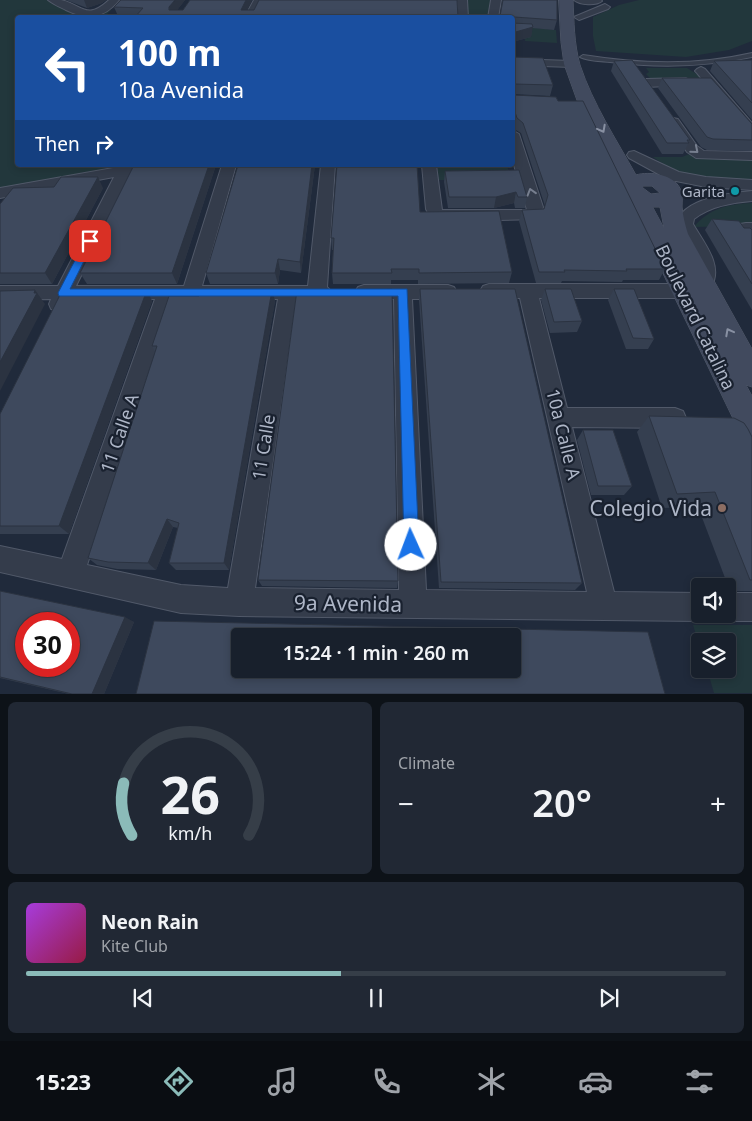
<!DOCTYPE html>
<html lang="en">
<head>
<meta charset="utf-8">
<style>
  :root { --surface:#18202c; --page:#212834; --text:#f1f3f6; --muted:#9fa3a9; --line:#363e48; --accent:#8bbbb9 }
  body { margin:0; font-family:"Noto Sans",sans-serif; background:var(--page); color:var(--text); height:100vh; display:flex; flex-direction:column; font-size:19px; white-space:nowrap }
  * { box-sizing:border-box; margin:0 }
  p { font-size:16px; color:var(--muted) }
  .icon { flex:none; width:28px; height:28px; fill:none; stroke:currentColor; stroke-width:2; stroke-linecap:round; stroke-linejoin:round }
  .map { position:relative; height:694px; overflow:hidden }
  .sheet { display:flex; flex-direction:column; gap:8px; padding:8px; background:#0d1218; flex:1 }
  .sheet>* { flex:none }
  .top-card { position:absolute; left:15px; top:15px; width:500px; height:152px; border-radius:5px; box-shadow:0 2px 8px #0003,0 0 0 1px var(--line); background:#1a4fa0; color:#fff; overflow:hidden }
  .controls { position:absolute; left:691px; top:578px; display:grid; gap:10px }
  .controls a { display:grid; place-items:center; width:45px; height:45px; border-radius:5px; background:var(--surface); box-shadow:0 2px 8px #0003,0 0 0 1px var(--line); font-size:25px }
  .speed { position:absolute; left:15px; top:612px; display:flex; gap:10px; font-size:25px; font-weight:700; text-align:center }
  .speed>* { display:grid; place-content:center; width:65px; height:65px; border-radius:50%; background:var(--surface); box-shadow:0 2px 8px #0003,0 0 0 1px var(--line); line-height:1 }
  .speed .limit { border:8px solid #d22; background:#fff; color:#111 }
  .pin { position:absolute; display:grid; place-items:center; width:42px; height:42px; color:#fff; margin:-21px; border-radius:10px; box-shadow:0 2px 8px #0006 }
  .me { position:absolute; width:55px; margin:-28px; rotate:358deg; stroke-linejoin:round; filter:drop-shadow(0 0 4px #0008) }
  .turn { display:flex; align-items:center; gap:18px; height:105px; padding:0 20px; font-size:22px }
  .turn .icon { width:65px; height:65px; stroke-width:2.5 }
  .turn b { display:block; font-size:35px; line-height:42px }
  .then { display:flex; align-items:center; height:48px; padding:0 20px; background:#0003; gap:10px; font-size:19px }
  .big { font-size:38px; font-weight:600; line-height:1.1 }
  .sheet .card { flex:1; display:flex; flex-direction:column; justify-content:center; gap:8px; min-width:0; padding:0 18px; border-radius:8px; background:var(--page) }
  .sheet .dial { align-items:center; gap:0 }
  .dial svg { height:130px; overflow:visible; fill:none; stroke:var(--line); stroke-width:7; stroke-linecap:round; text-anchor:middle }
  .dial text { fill:var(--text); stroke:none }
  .song { display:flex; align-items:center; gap:15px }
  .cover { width:60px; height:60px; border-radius:8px; background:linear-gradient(135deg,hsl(280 70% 55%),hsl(340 70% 35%)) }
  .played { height:5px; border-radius:2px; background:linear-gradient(90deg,var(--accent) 45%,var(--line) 45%) }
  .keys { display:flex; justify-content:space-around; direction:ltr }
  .heat { display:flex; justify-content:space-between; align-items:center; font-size:28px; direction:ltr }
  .sheet .tiles { flex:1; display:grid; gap:8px; grid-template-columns:1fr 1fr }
  .card:last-child { grid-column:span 2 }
  .trip { position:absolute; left:231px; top:628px; width:290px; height:50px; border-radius:5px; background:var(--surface); box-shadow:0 2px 8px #0003,0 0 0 1px var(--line); font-weight:600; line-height:50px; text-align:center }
  .menu { display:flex; height:80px; justify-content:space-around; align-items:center; background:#0a0d12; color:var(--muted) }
  .menu .icon { width:35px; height:35px }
  .menu .current { color:var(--accent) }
  .menu b { font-size:22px; color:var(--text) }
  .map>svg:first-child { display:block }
  .green { fill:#22373c }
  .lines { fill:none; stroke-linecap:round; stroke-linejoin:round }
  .lane-casing { stroke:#515969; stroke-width:2 }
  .street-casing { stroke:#515969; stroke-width:2 }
  .secondary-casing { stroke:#515969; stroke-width:1 }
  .lane { fill:#343c4b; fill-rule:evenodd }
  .street { fill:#343c4b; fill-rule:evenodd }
  .secondary { fill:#414a5e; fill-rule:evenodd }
  .wall { fill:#353f50 }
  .shaded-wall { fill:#2b3341 }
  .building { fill:#3e495d; stroke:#2b3341; fill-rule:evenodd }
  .oneway { stroke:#8890a2 }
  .oneway2 { stroke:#777f8f }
  .route { fill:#1a73e8; stroke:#114b97 }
  .culture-dot { fill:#0f9aa8; stroke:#19212f; stroke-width:2 }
  .education-dot { fill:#8d6e63; stroke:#19212f; stroke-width:2 }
  .labels { text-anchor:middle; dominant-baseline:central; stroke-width:4.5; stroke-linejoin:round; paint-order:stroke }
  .far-poi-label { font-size:15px; fill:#aeb6c7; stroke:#19212f; text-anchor:end }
  .street-label { font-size:18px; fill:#aeb6c7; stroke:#19212f }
  .near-poi-label { font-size:21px; fill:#aeb6c7; stroke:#19212f; text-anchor:end }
  .near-street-label { font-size:21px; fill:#aeb6c7; stroke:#19212f }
</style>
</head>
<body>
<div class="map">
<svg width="752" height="694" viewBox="0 0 752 694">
  <rect width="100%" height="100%" fill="#202a3b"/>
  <g class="green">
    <path d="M0 0C15 0 32 0 47 0 73 3 83 25 112 9L104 17 18 18V165H124L0 188Z"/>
    <path d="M466 0H491L488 17H468Z"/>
    <path d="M639 0H752V41L729 50 686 57 596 51 593 36V17L619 5Z"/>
    <path d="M526 27 556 30 557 43 525 41Z"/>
    <path d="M646 68H687L703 78 651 79 646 74 649 72Z"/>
    <path d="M692 153 709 159H752V181C714 179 685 180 653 157H682Z"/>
    <path d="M437 165H507L511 180H439Z"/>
    <path d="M752 203V226L694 227C709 208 729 204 752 203Z"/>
    <path d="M693 625H752V693H714L707 669H728V641H700V647Z"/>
  </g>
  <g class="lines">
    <defs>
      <path id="lane" d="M752 53V57C705 67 658 68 610 62 601 61 588 61 580 57L583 55C640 64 695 66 752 53Z"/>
      <g id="street">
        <path d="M48 0C52 0 57 0 61 0 83 5 86 21 109 0H119C104 19 87 20 66 10 60 7 53 4 48 0Z"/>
        <path d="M254 0H264L254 18H244Z"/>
        <path d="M457 0H467L468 18H458Z"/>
        <path d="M491 0H501L498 18H488Z"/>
        <path d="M574 0H601L602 1C596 6 580 5 574 0Z"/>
        <path d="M605 4 610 7 608 9 579 20 574 17Z"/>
        <path d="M512 59 572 61 578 64 572 67 512 65Z"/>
        <path d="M701 67 705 69 752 123V135L747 134 697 73 695 71 697 69Z"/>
        <path d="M686 78 692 82 690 85 646 87 640 83 646 79Z"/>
        <path d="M673 118 678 119 697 146 704 151 752 152V160L696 158 687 152 666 122Z"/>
        <path d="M512 130 519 134 543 207 540 219 444 221 430 217 426 209 422 165H436L442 210H527L512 158Z"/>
        <path d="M634 151 679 172 706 177 752 180V190L706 187 676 181 659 187 654 185 651 182 654 179 662 176 629 158 627 155 629 152Z"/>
        <path d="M130 165H154L152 168 131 174 76 286H184L222 165H236L202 286H308L321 165H335L327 287 332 292 329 297 323 299H296L255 588 399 590 394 299H364L358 297 355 292 358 287 364 285H448L454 287 457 292 454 297 448 299H412L426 590 587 592 520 298H489L483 296 480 291 483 286 489 284H683L689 286 692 291 689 296 683 298H539L567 408H675L683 411 686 418 683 425 675 428 572 427 614 592 700 593V614H711L710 617 700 621 239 616 181 613 0 572V546L62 559 155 299H70L65 309 58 311 51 309 49 304 51 299 0 300V286H58L114 177 0 198V188ZM174 299H278L228 588 181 585 87 565Z"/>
        <path d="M752 191V201C731 203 711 206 694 219L693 224C704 243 724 266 711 287L705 289 699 287 696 283 699 271 697 263 677 224C681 198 731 193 752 191Z"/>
        <path d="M746 223H752V242L746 241 738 228 740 224Z"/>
        <path d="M728 593H752V621H728L718 617 717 614H728Z"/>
      </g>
      <path id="secondary" d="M559 0H573C574 21 574 44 580 65 593 104 616 139 636 175 649 171 676 174 681 191 683 195 682 202 682 207 683 216 685 225 688 234L752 349V387L746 385 752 396V439L741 435 615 174 578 103 564 64 561 42ZM643 186H652L660 193 651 194 643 188ZM653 207H660L664 228Z"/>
    </defs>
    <use href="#lane" class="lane-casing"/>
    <use href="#street" class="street-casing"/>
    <use href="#secondary" class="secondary-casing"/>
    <use href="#lane" class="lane"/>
    <use href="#street" class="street"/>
    <use href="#secondary" class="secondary"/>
  </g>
  <g class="wall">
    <path d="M66 0H106L102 3 87 8Z"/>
    <path d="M185 0 177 10H183L190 0H252L247 10 457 0 135 17 118 16 114 7Z"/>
    <path d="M502 0 557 20 554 30 532 28 531 37 512 42V18H500Z"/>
    <path d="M512 57 553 85 550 96 513 94V95L558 101 665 269 659 280H623L622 282 562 281 561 283H536L519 221 522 210 544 209 545 206 521 133 514 129 512 122Z"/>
    <path d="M752 60V120L710 71 714 61Z"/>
    <path d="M614 61 690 140 683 154H662L611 71Z"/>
    <path d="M662 78 752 124V151L707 150 701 147 658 88Z"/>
    <path d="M134 165H216L177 284H87L80 273Z"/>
    <path d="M315 165 301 273 280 270 278 284H210L206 273Z"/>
    <path d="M519 170 527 197 525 208H515L514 203 494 208H448L444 182 445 171Z"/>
    <path d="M103 188 52 284H0V204Z"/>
    <path d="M420 212 512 272 509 283 418 284V280H391V284H333L332 273 333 250H332L331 238Z"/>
    <path d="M712 219 752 230V310L705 230Z"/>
    <path d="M420 289 582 583 575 590 439 588 419 300Z"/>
    <path d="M545 289 582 321 577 332 550 333 541 300Z"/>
    <path d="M614 289 654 339 648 349H626L608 300Z"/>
    <path d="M147 290 152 301 69 534H0V414Z"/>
    <path d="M272 290 275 301 229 570H176L169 563 178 528 173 527 156 570 117 569 97 565 88 558 155 352 152 346 199 296Z"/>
    <path d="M649 416 752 437V591H730L698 507 662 508 637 432Z"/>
    <path d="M583 430 632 486 624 495H591L577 440Z"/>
    <path d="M258 580 398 581 397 588 262 586Z"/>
    <path d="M0 591 134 622 104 694H69L0 678Z"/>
  </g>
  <g class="shaded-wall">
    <path d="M84 0H106L102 3 87 8Z"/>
    <path d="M175 0H185L172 17 169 7Z"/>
    <path d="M246 0H252L244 18 241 10Z"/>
    <path d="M533 27 531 37 512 42V33Z"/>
    <path d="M209 165H216L177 284 172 273Z"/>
    <path d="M312 165H315L301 273 300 262Z"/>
    <path d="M98 177 103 188 52 284 45 273Z"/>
    <path d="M516 192 514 203 494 208 496 197Z"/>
    <path d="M278 259 280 270 278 284 275 273Z"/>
    <path d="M35 290 45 304 0 391V362Z"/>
    <path d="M147 290 152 301 69 534 59 526Z"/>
    <path d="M272 290 275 301 229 570 224 563Z"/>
    <path d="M167 519 173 527 156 570 148 563Z"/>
    <path d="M125 617 134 622 104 694H92Z"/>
  </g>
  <g class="building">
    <path d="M121 0H175L169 7V10H183L190 0H246L241 10H254L259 0H457L458 18H134L143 8 114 7Z"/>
    <path d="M503 0H557V20L500 16Z"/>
    <path d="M512 23 532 24 533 27 512 33Z"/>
    <path d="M512 57 543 58 553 85 514 84 512 85Z"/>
    <path d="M632 60 690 140H687L689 143H667L614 61Z"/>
    <path d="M751 60H752V103L714 61Z"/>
    <path d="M662 78H711L752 124V140L713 139 707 137Z"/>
    <path d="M512 91 513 95 556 97 558 101H583L665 269H626L627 271 564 270 565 272H539L522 210 544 209 548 195 523 123 517 118 514 109H512Z"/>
    <path d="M134 165H209L172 273H80Z"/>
    <path d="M238 165H312L300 262 278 259 275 273H206Z"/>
    <path d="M337 165H417L420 212 499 211 512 272 419 273V269H391L392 273H332L334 238H331Z"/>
    <path d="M519 170 527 197H518L516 192 496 197H449L445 171Z"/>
    <path d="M61 177H98L45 273H0V204L13 188 54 187Z"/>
    <path d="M712 219 739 221 744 228H750L752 230V284Z"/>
    <path d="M392 289 398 581 258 580 297 290Z"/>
    <path d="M420 289H515L582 583 441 582Z"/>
    <path d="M545 289H571L582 321 554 322Z"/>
    <path d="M614 289H634L654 339 633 338Z"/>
    <path d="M35 290 34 293H37L0 362V291Z"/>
    <path d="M72 290H147L59 526H0V414L61 293H70Z"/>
    <path d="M201 290H272L224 563H169L179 523 167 519 148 563 108 562 88 558 157 346H152L169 296H199Z"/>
    <path d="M649 416 734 418 744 423 748 429 752 437V580H750L715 492 677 494Z"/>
    <path d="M583 430H613L632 486H598Z"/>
    <path d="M0 591 125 617 92 694H72L0 677ZM26 624H69V666H26Z"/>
    <path d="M154 621 648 632 665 694H136ZM240 636H512V669H240Z"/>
  </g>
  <defs><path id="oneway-chevron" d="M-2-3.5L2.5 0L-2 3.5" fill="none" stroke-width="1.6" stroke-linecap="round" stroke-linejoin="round" transform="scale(1.25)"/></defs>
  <g class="oneway">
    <use href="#oneway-chevron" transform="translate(602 129) rotate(62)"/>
    <use href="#oneway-chevron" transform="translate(729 332) rotate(-118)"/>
  </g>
  <g class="oneway2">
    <use href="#oneway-chevron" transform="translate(695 150) rotate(40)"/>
    <use href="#oneway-chevron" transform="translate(531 192) rotate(-107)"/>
  </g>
  <path class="route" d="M90 238 94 241 70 289H407L419 545 416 550 411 553 406 550 404 545 398 296H59L58 293 85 241Z"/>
  <circle class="culture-dot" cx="735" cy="191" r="5"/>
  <circle class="education-dot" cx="722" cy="508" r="5"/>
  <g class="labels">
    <g class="far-poi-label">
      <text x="725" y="191">Garita</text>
    </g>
    <g class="street-label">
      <text transform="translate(696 317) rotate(64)">Boulevard Catalina</text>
      <text transform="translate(119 433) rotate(-71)">11 Calle A</text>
      <text transform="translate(564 434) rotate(76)">10a Calle A</text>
      <text transform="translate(263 447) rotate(-81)">11 Calle</text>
    </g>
    <g class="near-poi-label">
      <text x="712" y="508">Colegio Vida</text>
    </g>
    <g class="near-street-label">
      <text transform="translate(348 603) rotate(1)">9a Avenida</text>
    </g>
  </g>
</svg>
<div class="controls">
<a><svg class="icon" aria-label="sound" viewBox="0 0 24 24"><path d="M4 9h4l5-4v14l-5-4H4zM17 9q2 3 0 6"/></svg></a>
<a><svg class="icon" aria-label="layers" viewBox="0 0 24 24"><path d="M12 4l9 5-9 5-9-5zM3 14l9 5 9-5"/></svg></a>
</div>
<div class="speed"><div class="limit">30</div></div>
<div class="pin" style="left:90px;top:241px;background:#d93025"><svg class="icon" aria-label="arrive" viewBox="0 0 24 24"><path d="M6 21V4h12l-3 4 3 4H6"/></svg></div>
<svg class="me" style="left:411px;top:545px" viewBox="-20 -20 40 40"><circle r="19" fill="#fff"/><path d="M0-13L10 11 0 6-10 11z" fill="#1a73e8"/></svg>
<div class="trip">15:24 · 1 min · 260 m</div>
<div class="top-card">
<div class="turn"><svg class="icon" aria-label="left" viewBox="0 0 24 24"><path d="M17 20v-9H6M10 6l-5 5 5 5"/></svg><div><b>100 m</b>10a Avenida</div></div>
<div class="then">Then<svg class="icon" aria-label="right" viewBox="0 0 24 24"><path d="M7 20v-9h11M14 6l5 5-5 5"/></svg></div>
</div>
</div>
<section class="sheet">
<div class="tiles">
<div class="card dial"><svg viewBox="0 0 100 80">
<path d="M14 69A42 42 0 1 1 86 69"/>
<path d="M14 69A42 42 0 0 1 9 37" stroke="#8bbbb9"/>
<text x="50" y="56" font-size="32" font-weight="700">26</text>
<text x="50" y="72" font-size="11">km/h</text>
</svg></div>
<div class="card"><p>Climate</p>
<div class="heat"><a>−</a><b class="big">20°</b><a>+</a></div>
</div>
<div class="card">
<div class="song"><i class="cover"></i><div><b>Neon Rain</b><p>Kite Club</p></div></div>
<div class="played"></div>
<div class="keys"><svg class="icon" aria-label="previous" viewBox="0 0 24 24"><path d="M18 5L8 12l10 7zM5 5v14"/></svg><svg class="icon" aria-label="pause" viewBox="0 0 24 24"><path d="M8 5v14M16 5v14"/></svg><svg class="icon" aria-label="next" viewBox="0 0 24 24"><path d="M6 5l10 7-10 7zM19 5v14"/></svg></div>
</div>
</div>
</section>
<nav class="menu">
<b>15:23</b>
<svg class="icon current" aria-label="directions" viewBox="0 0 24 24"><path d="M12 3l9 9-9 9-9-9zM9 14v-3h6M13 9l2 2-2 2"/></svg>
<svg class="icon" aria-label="music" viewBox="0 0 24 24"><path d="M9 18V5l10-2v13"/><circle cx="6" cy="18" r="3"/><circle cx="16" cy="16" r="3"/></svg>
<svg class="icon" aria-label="phone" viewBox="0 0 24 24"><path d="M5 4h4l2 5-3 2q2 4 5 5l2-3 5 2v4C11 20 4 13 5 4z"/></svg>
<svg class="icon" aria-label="climate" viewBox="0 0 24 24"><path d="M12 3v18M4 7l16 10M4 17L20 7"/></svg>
<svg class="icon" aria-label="car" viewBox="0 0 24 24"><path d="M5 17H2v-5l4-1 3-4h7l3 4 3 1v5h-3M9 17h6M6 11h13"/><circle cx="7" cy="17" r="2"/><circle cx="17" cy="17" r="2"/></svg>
<svg class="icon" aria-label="filters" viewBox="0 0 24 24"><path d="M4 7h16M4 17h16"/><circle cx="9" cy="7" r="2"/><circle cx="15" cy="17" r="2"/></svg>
</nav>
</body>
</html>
